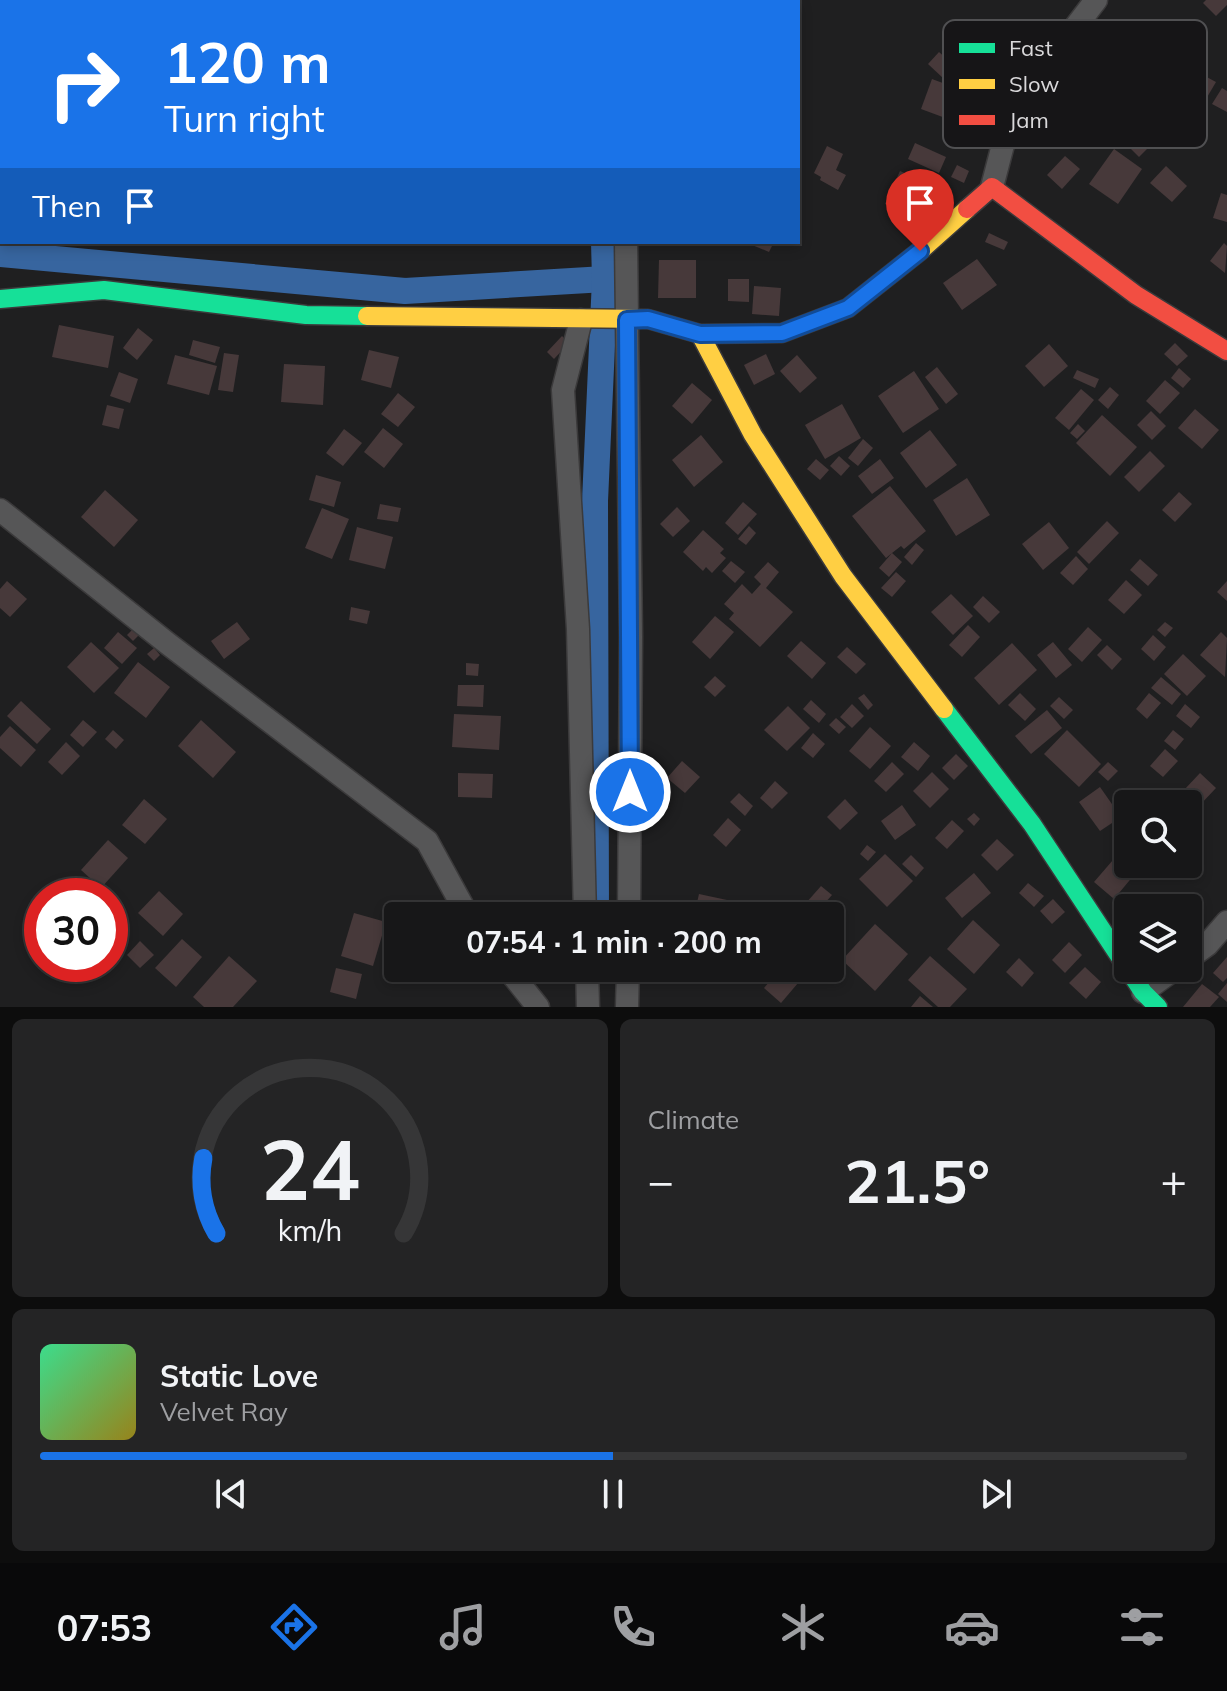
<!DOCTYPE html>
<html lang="en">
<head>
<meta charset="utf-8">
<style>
  :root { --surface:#171718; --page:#242425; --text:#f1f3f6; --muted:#9e9fa2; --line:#363637; --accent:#1a73e8 }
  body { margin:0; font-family:Mulish,sans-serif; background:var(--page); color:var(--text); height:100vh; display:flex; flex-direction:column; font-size:30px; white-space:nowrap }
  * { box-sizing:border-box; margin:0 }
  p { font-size:26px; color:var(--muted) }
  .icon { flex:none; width:44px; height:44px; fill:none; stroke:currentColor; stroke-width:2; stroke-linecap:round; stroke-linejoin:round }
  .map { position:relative; height:1007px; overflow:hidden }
  .sheet { display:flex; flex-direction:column; gap:12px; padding:12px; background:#0d0d0d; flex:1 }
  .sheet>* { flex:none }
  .top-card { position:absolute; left:0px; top:0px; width:800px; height:244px; box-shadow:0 4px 12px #0003,0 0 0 2px var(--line); background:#1a73e8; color:#fff; overflow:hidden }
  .controls { position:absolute; left:1114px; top:790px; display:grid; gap:16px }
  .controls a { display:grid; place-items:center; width:88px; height:88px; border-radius:8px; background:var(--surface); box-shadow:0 4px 12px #0003,0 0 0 2px var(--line); font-size:40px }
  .speed { position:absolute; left:24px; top:878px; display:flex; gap:16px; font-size:40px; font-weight:700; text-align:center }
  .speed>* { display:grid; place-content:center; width:104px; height:104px; border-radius:50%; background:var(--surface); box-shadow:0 4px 12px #0003,0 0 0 2px var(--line); line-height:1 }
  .speed .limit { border:12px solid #d22; background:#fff; color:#111 }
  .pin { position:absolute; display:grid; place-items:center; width:68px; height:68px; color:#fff; margin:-82px -34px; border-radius:50% 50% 50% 0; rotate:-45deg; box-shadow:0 0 8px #0007 }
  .pin .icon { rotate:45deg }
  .me { position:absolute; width:88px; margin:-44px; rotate:0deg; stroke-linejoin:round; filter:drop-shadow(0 0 6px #0008) }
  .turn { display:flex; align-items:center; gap:28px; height:168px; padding:0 32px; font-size:36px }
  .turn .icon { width:104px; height:104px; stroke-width:2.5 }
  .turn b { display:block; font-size:56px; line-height:68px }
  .then { display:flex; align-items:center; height:76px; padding:0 32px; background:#0003; gap:16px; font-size:30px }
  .big { font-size:60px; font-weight:700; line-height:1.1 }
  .sheet .widget { flex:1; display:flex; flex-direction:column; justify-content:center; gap:12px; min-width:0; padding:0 28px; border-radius:12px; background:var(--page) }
  .sheet .dial { align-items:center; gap:0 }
  .dial svg { height:208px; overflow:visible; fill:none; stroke:var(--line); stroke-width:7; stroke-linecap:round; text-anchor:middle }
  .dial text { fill:var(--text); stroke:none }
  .song { display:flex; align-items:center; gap:24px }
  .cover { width:96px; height:96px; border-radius:12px; background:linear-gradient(135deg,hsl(150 70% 55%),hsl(50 70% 35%)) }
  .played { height:8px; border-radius:4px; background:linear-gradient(90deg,var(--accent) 50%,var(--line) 50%) }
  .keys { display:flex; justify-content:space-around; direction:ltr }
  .heat { display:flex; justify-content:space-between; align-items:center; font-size:44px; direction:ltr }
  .sheet .tiles { flex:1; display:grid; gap:12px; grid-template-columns:1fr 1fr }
  .widget:last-child { grid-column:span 2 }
  .trip { position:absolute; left:384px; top:902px; width:460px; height:80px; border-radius:8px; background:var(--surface); box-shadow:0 4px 12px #0003,0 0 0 2px var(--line); font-weight:700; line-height:80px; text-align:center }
  .dock { display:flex; height:128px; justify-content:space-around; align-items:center; background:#09090a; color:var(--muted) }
  .dock .icon { width:56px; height:56px }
  .dock .active { color:var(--accent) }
  .dock b { font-size:36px; color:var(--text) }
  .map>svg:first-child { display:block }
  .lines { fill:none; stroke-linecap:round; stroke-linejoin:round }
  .canal { stroke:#37659f; stroke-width:26 }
  .building { fill:#47393a }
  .street-casing { stroke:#3b3a3b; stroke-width:25 }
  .fast-casing { stroke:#3b3a3b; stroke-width:21 }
  .slow-casing { stroke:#3b3a3b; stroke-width:21 }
  .jam-casing { stroke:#3b3a3b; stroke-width:21 }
  .street { stroke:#565657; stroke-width:22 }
  .fast { stroke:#16e098; stroke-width:18 }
  .slow { stroke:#ffcf43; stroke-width:18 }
  .jam { stroke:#f24e42; stroke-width:18 }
  .route-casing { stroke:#114b97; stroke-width:20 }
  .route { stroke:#1a73e8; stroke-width:14 }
  .key { fill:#161517; stroke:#505052; stroke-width:2 }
  .key-label { font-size:22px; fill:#d9d8da }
</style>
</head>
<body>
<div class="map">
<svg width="1227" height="1007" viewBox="0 0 1227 1007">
  <rect width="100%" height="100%" fill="#1f1f20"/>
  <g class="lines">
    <g class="canal">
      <path d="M596 0V2"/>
      <path d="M0 254 405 291 605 279"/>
      <path d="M596 916 595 501 605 279 604 242"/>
    </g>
  </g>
  <g class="building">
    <path d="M1206 0H1227V5L1216 16 1203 3Z"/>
    <path d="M1186 19 1196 29 1177 51 1166 41Z"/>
    <path d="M939 52 956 67 944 79 928 64Z"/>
    <path d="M1188 67 1216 82 1196 116 1169 100Z"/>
    <path d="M932 79 959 89 948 119 921 109Z"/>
    <path d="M1222 88 1227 91V112L1212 104Z"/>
    <path d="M1134 130 1150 146 1139 157 1123 141Z"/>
    <path d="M915 143 946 157 939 173 908 159Z"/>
    <path d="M827 146 843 154 836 170 846 175 838 190 820 180 821 177 814 173Z"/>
    <path d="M1114 149 1142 169 1118 204 1089 184Z"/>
    <path d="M1065 156 1080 169 1062 189 1047 175Z"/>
    <path d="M957 165 969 171 964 183 951 177Z"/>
    <path d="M1166 166 1187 186 1172 202 1150 183Z"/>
    <path d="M900 171 930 184 914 218 885 204Z"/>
    <path d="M1221 193 1227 195V222L1213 218Z"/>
    <path d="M989 233 1008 242 1004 250 985 242Z"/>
    <path d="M745 242H774L769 252Z"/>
    <path d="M1224 243 1227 246 1225 273 1210 261Z"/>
    <path d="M977 259 997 285 962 310 943 283Z"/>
    <path d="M659 260H696V298H658Z"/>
    <path d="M728 279H749V302L728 301Z"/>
    <path d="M754 286 781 288 779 316 752 314Z"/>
    <path d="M59 325 114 336 108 368 52 357Z"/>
    <path d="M138 328 153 340 137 360 123 348Z"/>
    <path d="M562 336 569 343 554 359 547 352Z"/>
    <path d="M193 340 220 347 215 363 189 355Z"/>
    <path d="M1175 343 1188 356 1177 366 1164 354Z"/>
    <path d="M1049 344 1068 366 1044 387 1025 366Z"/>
    <path d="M369 350 399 357 391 388 361 380Z"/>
    <path d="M224 353 239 355 233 392 218 390Z"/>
    <path d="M766 354 775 374 754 385 744 365Z"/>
    <path d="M175 355 217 366 209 395 167 384Z"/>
    <path d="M797 355 817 378 800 393 780 371Z"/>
    <path d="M284 364 325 366 323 405 281 402Z"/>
    <path d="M937 367 958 394 946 404 925 377Z"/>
    <path d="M1179 368 1191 379 1183 388 1171 378Z"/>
    <path d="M1077 370 1099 379 1095 388 1073 378Z"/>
    <path d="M914 371 939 409 903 433 878 396Z"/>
    <path d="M119 372 138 379 130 403 110 396Z"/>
    <path d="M1165 380 1180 393 1160 414 1146 401Z"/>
    <path d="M692 383 712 400 692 424 672 406Z"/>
    <path d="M1110 387 1119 395 1108 409 1098 400Z"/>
    <path d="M1081 389 1094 400 1069 430 1055 418Z"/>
    <path d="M398 393 415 407 398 427 381 414Z"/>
    <path d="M842 404 861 438 825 459 805 425Z"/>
    <path d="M107 405 124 409 119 429 102 425Z"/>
    <path d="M1195 409 1219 430 1202 449 1178 428Z"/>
    <path d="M1151 411 1166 426 1152 440 1137 425Z"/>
    <path d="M1102 415 1137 447 1110 476 1076 443Z"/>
    <path d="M1078 424 1085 431 1077 439 1070 433Z"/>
    <path d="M383 428 403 444 384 468 364 452Z"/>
    <path d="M344 429 362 443 343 466 326 453Z"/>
    <path d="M930 430 957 465 926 488 900 453Z"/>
    <path d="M701 435 723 462 694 487 672 460Z"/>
    <path d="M863 439 873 448 858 466 848 458Z"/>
    <path d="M1150 451 1165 466 1139 492 1124 477Z"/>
    <path d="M839 456 850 466 841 476 830 466Z"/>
    <path d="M816 459 829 470 820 480 807 469Z"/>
    <path d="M880 459 894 478 872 494 858 476Z"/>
    <path d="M316 475 341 482 334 507 309 500Z"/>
    <path d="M967 478 990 515 956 536 933 500Z"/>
    <path d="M890 486 926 531 904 549 901 546 892 553 902 562 889 577 879 568 892 553 886 558 852 516Z"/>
    <path d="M105 490 138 520 114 547 81 517Z"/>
    <path d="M1179 492 1192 504 1175 522 1162 510Z"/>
    <path d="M743 502 757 514 738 535 725 523Z"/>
    <path d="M380 504 401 508 398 522 377 519Z"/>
    <path d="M677 507 690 521 673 537 660 524Z"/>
    <path d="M322 508 349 519 332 559 305 548Z"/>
    <path d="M1107 521 1119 533 1089 564 1077 552Z"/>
    <path d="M1049 522 1069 548 1043 570 1022 544Z"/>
    <path d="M749 526 756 533 746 545 738 539Z"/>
    <path d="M357 527 393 537 385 569 349 560Z"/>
    <path d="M703 530 724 549 720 553 726 558 712 573 706 567 703 571 683 552Z"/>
    <path d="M916 543 924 550 912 565 904 557Z"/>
    <path d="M1076 556 1088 569 1073 585 1060 573Z"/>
    <path d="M1140 559 1158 575 1148 586 1130 570Z"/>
    <path d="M731 561 745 572 735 583 722 571Z"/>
    <path d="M768 562 779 572 766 588 793 612 760 647 729 619 734 613 724 604 742 584 752 594 761 584 754 577Z"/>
    <path d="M896 572 906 581 892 597 881 588Z"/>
    <path d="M1126 580 1142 595 1124 614 1108 600Z"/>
    <path d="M7 581 27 599 10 617 0 608V589Z"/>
    <path d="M1227 581V601L1217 592Z"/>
    <path d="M951 594 973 616 953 635 931 612Z"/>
    <path d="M983 596 1000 612 989 623 973 607Z"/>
    <path d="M351 607 370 611 367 624 349 620Z"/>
    <path d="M715 616 734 632 710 659 692 642Z"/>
    <path d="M237 622 250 639 224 659 211 641Z"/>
    <path d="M1165 622 1173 628 1165 637 1157 630Z"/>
    <path d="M968 625 980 637 962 657 949 645Z"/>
    <path d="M1088 627 1102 640 1082 662 1068 649Z"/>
    <path d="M134 628 140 634 133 641 127 635Z"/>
    <path d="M118 632 137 648 122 664 104 648Z"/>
    <path d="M1221 632 1227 638 1225 677 1200 655Z"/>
    <path d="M1153 635 1166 647 1154 661 1141 649Z"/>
    <path d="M801 641 826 663 812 679 787 656Z"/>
    <path d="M91 642 119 668 94 693 67 667Z"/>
    <path d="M1053 642 1072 665 1056 678 1037 655Z"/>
    <path d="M1012 643 1037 670 999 705 974 678Z"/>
    <path d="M1107 645 1122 659 1112 670 1097 655Z"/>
    <path d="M847 647 866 664 856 674 837 657Z"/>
    <path d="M154 648 160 655 154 661 147 654Z"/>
    <path d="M1183 654 1206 676 1187 696 1164 674Z"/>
    <path d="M138 662 170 687 146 718 114 693Z"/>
    <path d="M466 663 479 664 478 676 466 675Z"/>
    <path d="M715 676 726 686 715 697 704 687Z"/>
    <path d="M1161 677 1181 694 1172 705 1151 688Z"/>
    <path d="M458 685H484L483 707 457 706Z"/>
    <path d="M1020 693 1036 709 1025 721 1008 705Z"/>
    <path d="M1149 693 1161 703 1147 719 1136 709Z"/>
    <path d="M864 694 873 705 868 710 858 698Z"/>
    <path d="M1059 697 1073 710 1064 719 1050 706Z"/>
    <path d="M811 700 826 714 819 723 803 709Z"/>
    <path d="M21 701 51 729 37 744 7 716Z"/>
    <path d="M852 704 864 716 852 728 840 717Z"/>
    <path d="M1185 704 1200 717 1191 728 1176 716Z"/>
    <path d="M788 706 810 728 787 751 764 730Z"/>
    <path d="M1047 710 1062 728 1031 754 1015 736Z"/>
    <path d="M454 714 501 716 499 750 452 747Z"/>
    <path d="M836 718 846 727 839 734 829 725Z"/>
    <path d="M83 720 97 732 83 747 70 735Z"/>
    <path d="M201 720 236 752 213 778 178 746Z"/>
    <path d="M10 726 36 750 21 767 0 748V737Z"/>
    <path d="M870 727 891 746 870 769 849 751Z"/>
    <path d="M113 730 124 740 116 749 105 739Z"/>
    <path d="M1067 730 1101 764 1079 787 1044 754Z"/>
    <path d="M1173 730 1184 739 1175 750 1164 741Z"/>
    <path d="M813 733 825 744 813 758 801 748Z"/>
    <path d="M66 742 80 756 62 775 48 762Z"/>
    <path d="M914 742 930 756 918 771 901 757Z"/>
    <path d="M1165 749 1178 761 1163 777 1150 766Z"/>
    <path d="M956 754 968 766 954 780 942 768Z"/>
    <path d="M682 761 700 777 685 793 667 778Z"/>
    <path d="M892 762 904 774 886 792 874 781Z"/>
    <path d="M1108 762 1118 771 1108 781 1098 772Z"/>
    <path d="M932 772 949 789 930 808 913 791Z"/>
    <path d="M458 773 493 774 492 798 458 797Z"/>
    <path d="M1200 773 1216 788 1200 805 1184 790Z"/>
    <path d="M775 781 788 793 772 809 760 798Z"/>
    <path d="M1100 787 1121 817 1100 831 1079 802Z"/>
    <path d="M739 793 753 806 745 816 730 802Z"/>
    <path d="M1172 795 1181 804H1164Z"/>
    <path d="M144 799 167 819 145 844 122 825Z"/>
    <path d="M845 799 858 813 840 830 827 817Z"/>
    <path d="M902 805 916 825 895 840 881 821Z"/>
    <path d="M1188 810 1202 823 1188 838Z"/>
    <path d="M974 813 980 819 974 826 967 819Z"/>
    <path d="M728 818 741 830 726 847 713 835Z"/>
    <path d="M952 820 964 831 947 849 935 838Z"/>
    <path d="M997 839 1014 855 997 871 981 855Z"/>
    <path d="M108 840 128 858 101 888 81 870Z"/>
    <path d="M867 845 876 852 868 861 860 854Z"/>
    <path d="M1119 853 1128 860V864H1133L1139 869 1114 899 1094 882Z"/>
    <path d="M885 854 913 881 887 907 859 879Z"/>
    <path d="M911 855 924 868 916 877 902 864Z"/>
    <path d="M974 873 991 893 962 918 945 898Z"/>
    <path d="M1028 883 1044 896 1034 907 1019 893Z"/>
    <path d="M821 886 832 895 817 912 806 903Z"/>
    <path d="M159 891 183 914 163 936 138 913Z"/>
    <path d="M699 894 727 900 723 916H694Z"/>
    <path d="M1053 899 1065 912 1052 924 1040 911Z"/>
    <path d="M354 913 386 922 373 966 341 956Z"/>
    <path d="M973 920 1000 945 974 974 947 949Z"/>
    <path d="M875 924 908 954 875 991 842 960Z"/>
    <path d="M182 939 202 957 176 987 155 968Z"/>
    <path d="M140 941 154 955 140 968 127 955Z"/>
    <path d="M1069 942 1082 955 1065 973 1052 960Z"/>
    <path d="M229 956 257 981 233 1007H204L193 997Z"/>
    <path d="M930 956 967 989 950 1007H938L908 980Z"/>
    <path d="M1227 957V978L1223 982 1213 973Z"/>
    <path d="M1019 958 1034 973 1022 987 1006 972Z"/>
    <path d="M1085 967 1101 982 1086 999 1069 983Z"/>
    <path d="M336 968 362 974 356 999 330 992Z"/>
    <path d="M675 968H700L698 981 673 977Z"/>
    <path d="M781 968H795L804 976 781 1003 764 988Z"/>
    <path d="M1227 983V1002L1218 994Z"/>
    <path d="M1202 984 1219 997 1210 1007H1183Z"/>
    <path d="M920 996 933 1007H911Z"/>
  </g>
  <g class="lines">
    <defs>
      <g id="street">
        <path d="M409 0 411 2"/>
        <path d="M623 0V2"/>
        <path d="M992 187 1012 110 1096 0"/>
        <path d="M626 242 631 637 629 916"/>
        <path d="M581 320 563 390 578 629 585 916"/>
        <path d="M0 510 167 643 427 841 468 916"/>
        <path d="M1188 959 1207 945 1227 922"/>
        <path d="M507 968 538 1007"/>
        <path d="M587 968 588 1007"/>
        <path d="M1143 992 1176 968"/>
        <path d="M627 1007 628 968"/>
      </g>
      <g id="fast">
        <path d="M0 299 104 290 306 315 367 316"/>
        <path d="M944 709 1032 824 1143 992 1158 1007"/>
      </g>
      <g id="slow">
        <path d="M367 316 648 319 700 334 782 333 848 308 920 251 967 209"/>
        <path d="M700 334 753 435 843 576 944 709"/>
      </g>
      <path id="jam" d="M967 209 992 187 1136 295 1227 351"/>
    </defs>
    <use href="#street" class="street-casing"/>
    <use href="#fast" class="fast-casing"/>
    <use href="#slow" class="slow-casing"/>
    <use href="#jam" class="jam-casing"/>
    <use href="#street" class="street"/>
    <use href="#fast" class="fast"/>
    <use href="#slow" class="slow"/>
    <use href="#jam" class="jam"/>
  </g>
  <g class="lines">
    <defs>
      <path id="route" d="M630 792 627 320 648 319 700 334 782 333 848 308 920 251"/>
    </defs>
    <use href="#route" class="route-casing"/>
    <use href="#route" class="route"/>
  </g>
  <rect x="943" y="20" width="264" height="128" rx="12" class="key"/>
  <rect x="959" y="43" width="36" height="10" fill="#16e098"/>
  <rect x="959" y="79" width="36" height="10" fill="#ffcf43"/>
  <rect x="959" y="115" width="36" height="10" fill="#f24e42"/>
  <g class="key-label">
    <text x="1009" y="56">Fast</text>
    <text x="1009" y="92">Slow</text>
    <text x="1009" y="128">Jam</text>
  </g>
</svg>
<div class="controls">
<a><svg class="icon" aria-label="search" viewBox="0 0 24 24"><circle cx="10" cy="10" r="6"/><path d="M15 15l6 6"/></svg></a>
<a><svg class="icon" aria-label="layers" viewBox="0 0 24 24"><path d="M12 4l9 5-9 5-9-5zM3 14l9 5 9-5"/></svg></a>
</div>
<div class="speed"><div class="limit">30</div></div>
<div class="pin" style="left:920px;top:251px;background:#d93025"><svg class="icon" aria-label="arrive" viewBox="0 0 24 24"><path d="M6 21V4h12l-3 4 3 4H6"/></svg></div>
<svg class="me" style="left:630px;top:792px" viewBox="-20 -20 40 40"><circle r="17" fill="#1a73e8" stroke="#fff" stroke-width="3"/><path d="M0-11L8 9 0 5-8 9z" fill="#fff"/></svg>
<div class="trip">07:54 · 1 min · 200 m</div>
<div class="top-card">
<div class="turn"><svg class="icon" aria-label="right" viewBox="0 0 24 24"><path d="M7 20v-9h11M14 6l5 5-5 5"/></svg><div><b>120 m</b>Turn right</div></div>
<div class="then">Then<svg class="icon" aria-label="arrive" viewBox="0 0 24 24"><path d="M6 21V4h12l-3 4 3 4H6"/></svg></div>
</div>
</div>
<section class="sheet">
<div class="tiles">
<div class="widget dial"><svg viewBox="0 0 100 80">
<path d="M14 69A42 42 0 1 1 86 69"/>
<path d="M14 69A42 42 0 0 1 9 40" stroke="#1a73e8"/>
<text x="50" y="56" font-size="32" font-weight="700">24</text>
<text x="50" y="72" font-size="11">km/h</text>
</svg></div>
<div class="widget"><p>Climate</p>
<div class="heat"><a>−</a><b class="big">21.5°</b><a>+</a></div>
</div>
<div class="widget">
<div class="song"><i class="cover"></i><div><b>Static Love</b><p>Velvet Ray</p></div></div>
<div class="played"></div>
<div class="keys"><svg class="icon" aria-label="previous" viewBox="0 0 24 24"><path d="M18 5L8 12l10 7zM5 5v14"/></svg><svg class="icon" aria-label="pause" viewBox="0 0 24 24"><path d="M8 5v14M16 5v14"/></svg><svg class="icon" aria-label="next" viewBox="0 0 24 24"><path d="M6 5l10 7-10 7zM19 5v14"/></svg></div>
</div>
</div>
</section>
<nav class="dock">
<b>07:53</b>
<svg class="icon active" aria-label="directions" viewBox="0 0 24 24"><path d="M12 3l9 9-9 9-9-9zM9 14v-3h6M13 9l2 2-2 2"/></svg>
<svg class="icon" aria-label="music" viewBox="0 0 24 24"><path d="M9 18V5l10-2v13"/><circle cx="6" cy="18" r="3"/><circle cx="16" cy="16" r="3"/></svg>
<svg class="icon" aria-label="phone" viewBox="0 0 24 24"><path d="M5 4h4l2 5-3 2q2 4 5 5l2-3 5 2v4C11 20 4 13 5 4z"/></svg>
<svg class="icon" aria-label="climate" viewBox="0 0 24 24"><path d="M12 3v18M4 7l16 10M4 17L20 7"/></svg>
<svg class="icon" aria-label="car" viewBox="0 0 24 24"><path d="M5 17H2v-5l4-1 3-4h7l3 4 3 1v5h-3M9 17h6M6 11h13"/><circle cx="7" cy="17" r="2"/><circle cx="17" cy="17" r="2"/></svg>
<svg class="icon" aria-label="filters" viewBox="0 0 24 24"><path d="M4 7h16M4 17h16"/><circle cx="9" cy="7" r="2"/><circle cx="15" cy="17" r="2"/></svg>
</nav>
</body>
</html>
